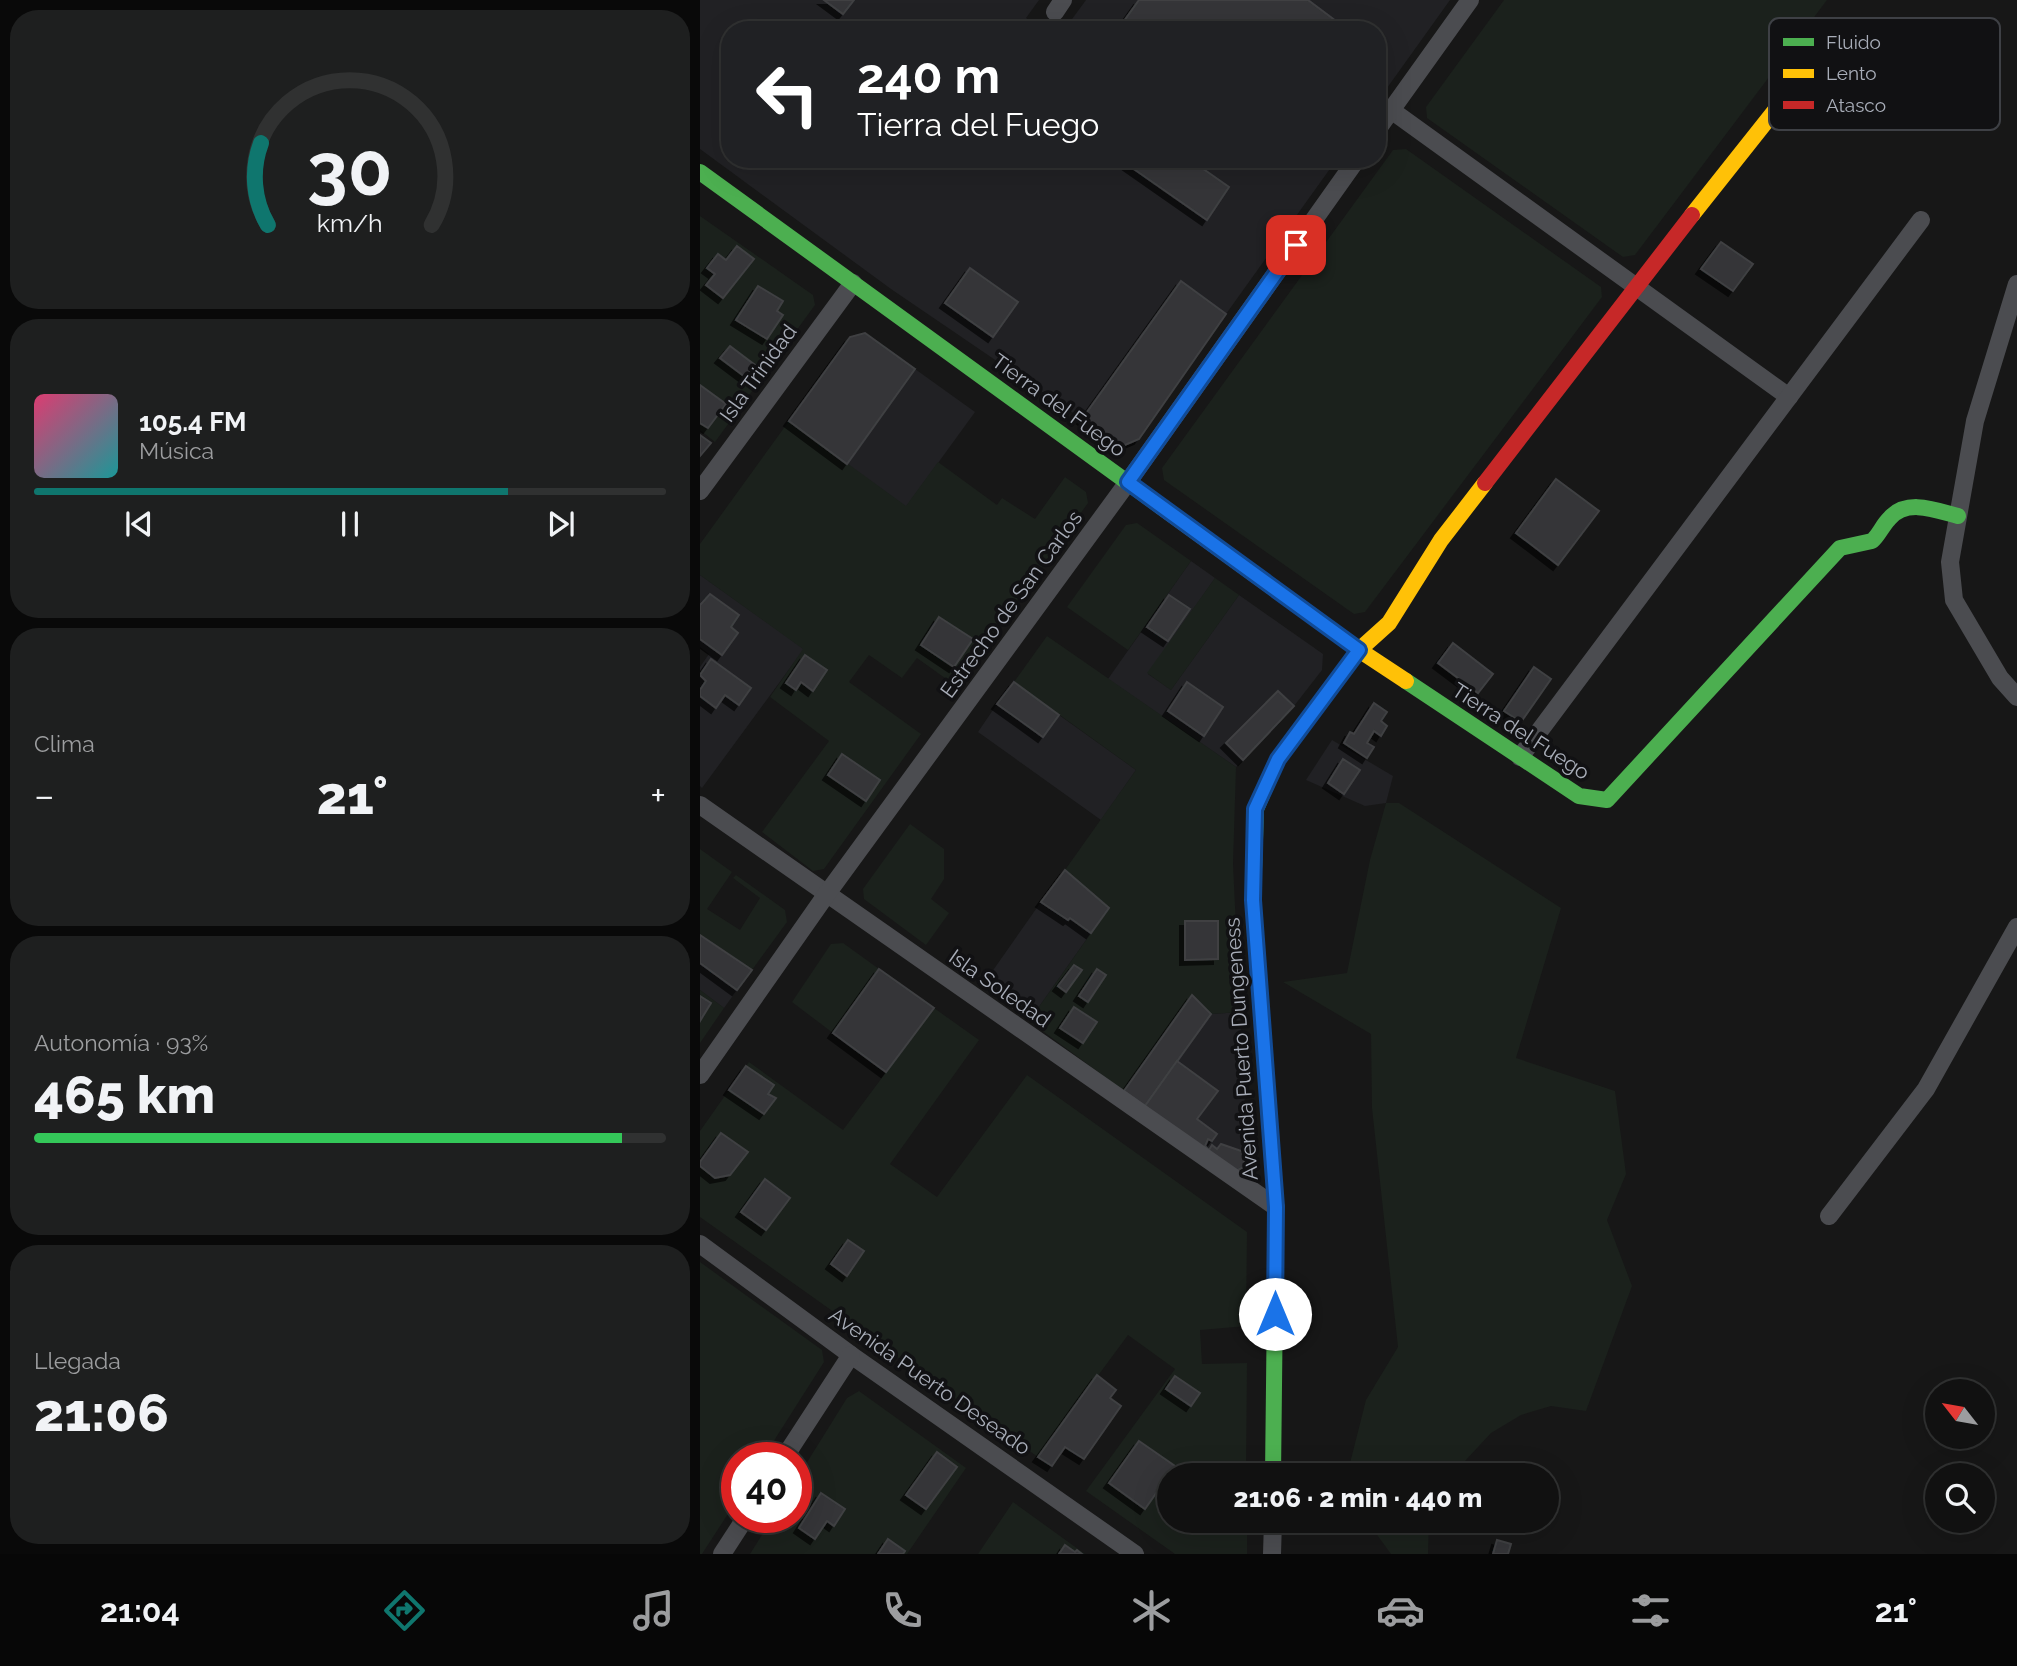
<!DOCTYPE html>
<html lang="es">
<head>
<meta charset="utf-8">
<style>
  :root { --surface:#111; --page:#1e1f1f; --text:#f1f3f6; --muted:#9c9d9f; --line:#303131; --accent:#0f766e }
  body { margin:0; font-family:Raleway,sans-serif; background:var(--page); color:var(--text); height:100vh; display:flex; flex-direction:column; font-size:26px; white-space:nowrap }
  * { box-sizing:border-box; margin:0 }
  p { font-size:23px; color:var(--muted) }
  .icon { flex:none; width:38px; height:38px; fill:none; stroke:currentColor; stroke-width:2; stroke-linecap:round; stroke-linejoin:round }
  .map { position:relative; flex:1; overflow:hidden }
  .drawer { display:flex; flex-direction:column; gap:10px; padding:10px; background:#090909; width:700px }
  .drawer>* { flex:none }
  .hud { position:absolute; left:21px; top:21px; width:665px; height:147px; border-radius:28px; box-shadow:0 7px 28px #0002,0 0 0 2px var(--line); background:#202124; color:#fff; overflow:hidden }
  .needle { width:46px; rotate:301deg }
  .buttons { position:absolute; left:1225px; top:1379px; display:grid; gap:14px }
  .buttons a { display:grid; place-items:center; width:70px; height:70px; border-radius:50%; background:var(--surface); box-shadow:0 7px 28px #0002,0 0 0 2px var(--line); font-size:35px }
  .speed { position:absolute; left:21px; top:1442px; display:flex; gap:14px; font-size:35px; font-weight:700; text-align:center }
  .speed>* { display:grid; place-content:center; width:91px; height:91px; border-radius:50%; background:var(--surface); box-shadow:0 7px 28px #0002,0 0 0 2px var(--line); line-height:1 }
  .speed .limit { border:10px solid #d22; background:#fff; color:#111 }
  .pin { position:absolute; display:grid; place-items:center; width:60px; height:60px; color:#fff; margin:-30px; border-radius:14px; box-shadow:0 4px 10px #0006 }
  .me { position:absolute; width:77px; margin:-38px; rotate:0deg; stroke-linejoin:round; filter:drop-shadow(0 0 5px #0008) }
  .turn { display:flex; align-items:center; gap:24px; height:147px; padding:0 21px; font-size:32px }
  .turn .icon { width:91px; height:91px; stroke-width:2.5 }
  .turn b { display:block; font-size:49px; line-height:60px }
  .big { font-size:52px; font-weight:800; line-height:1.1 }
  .drawer .widget { flex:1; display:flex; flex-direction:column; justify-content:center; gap:10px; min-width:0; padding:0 24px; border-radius:28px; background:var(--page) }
  .drawer .dial { align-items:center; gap:0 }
  .dial svg { height:182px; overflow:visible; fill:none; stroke:var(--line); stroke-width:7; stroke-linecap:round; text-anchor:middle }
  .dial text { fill:var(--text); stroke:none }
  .song { display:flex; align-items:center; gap:21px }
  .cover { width:84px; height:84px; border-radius:10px; background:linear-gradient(135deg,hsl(340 70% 55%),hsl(180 70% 35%)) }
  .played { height:7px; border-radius:4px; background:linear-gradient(90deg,var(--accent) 75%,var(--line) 75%) }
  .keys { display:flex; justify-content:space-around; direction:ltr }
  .heat { display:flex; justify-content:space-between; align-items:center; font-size:38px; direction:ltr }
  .charge { height:10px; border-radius:5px; background:linear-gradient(90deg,#34c759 93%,var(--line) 0) }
  .trip { position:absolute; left:457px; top:1463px; width:402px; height:70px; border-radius:35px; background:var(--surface); box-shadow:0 7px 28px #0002,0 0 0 2px var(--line); font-weight:800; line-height:70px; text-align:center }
  .tab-bar { display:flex; height:112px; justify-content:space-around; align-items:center; background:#070707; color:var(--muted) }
  .tab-bar .icon { width:49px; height:49px }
  .tab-bar .selected { color:var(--accent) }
  .tab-bar b { font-size:32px; color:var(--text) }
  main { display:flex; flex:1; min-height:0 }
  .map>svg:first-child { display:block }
  .built { fill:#212124 }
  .green { fill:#1b211c }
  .building { fill:#343537; stroke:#3f4043; stroke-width:2; filter:url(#shadow) }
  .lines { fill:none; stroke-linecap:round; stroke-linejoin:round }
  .street { stroke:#4b4c50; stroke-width:18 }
  .fast { stroke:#4caf50; stroke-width:16 }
  .slow { stroke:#ffc107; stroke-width:16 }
  .jam { stroke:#c62828; stroke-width:16 }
  .route-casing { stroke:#114b97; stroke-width:18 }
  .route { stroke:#1a73e8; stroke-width:12 }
  .labels { text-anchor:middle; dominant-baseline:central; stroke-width:7; stroke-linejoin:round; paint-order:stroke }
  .street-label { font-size:21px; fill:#a8adb8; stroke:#111113 }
  .key { fill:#111113; stroke:#3e4045; stroke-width:2 }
  .key-label { font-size:19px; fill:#a8adb8 }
</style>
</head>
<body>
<main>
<section class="drawer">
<div class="widget dial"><svg viewBox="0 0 100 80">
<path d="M14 69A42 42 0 1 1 86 69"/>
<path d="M14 69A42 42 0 0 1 11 33" stroke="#0f766e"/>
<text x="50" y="56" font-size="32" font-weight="700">30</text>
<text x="50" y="72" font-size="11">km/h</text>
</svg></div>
<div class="widget">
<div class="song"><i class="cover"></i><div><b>105.4 FM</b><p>Música</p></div></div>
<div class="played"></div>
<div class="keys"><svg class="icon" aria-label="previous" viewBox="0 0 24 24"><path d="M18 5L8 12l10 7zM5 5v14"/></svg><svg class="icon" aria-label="pause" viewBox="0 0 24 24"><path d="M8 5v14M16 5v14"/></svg><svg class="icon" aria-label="next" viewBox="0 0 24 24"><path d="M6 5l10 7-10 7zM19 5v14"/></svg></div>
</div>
<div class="widget"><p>Clima</p>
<div class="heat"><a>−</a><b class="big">21°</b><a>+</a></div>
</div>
<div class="widget"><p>Autonomía · 93%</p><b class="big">465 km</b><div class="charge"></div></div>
<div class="widget"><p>Llegada</p><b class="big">21:06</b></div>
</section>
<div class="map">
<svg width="1317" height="1554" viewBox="0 0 1317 1554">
  <defs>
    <filter id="shadow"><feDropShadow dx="-5" dy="5" stdDeviation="0" flood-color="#0009"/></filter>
  </defs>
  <rect width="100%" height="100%" fill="#171717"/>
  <g class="built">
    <path d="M0 0H339L326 18 343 30H30V159H637L526 314 481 281 382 419 191 289 0 149Z"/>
    <path d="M386 0H750L677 102V30H364Z"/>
    <path d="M215 369 275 412 206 507 147 464Z"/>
    <path d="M491 561 515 578 448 674 471 690 539 595 623 654 622 670 594 706 578 692 527 743 543 760 536 767 408 679Z"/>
    <path d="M0 575 104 649 2 788 0 786V667L9 654 0 647Z"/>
    <path d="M297 704 343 737 359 715 436 770 401 820 278 732Z"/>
    <path d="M632 740 693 776 686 803 665 806 606 780Z"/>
    <path d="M341 902 368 920 370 918 391 933 329 1021 282 986Z"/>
    <path d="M0 963 37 990 24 1008 0 990Z"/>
    <path d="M540 1012 546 1124 544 1152 521 1144 517 1149 512 1145 509 1150 505 1146 508 1139 513 1141 517 1134 497 1119 518 1091 477 1061 511 1014Z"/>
  </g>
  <g class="green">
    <path d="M804 0H1127L935 255 923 257 727 118 726 107Z"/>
    <path d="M706 149 901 287 902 297 665 612 654 614 464 480 462 468 693 150Z"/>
    <path d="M0 216 113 295 115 305 15 442 0 430Z"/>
    <path d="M89 421 206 506 238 462 297 505 302 498 335 519 365 477 386 492 388 503 256 686 217 658 202 678 169 655 149 682 221 734 124 869 113 871 62 832 129 741 70 697 103 649 0 575V544Z"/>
    <path d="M437 523 491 561 428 650 367 607 426 525Z"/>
    <path d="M515 578 539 595 471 690 447 673Z"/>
    <path d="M347 636 536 767 533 864 540 1012 511 1014 492 996 424 1091 329 1021 408 909 365 870 436 770 314 682Z"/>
    <path d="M686 803H699L861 908 816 1058 915 1091 926 1174 907 1220 932 1286 886 1411 851 1406 821 1415 791 1433 752 1475H647L666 1400 698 1347 672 1108 671 1034 583 982 647 973 670 860Z"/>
    <path d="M210 824 244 849V879L231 899 249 913 226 945 164 899 163 889Z"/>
    <path d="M0 849 32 872 7 909 40 930 60 898 33 878 36 875 85 910 87 922 52 970 0 935Z"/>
    <path d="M143 943 179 969 133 1033 92 1002 131 944Z"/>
    <path d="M0 990 24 1008 0 1043Z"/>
    <path d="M234 1008 279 1040 190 1164 237 1197 327 1075 547 1232 546 1326 500 1330 502 1364 547 1363 546 1475H469V1521H547V1554H475L386 1491 475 1369 428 1335 338 1457 0 1217V1166L47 1152 21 1133 0 1162V1131L29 1090 64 1114 75 1099 68 1094 46 1066 49 1062 143 1130Z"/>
    <path d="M0 1262 122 1350 124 1362 63 1458H37V1500L2 1554H0Z"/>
    <path d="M159 1391 266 1468 207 1554H50L73 1517H96V1480L147 1398Z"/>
    <path d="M313 1502 385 1554H278Z"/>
    <path d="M667 1521H729L728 1554H691Z"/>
  </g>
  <g class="building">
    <path d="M124 0H154L143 14Z"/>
    <path d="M439 0H608L648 30H422L419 28Z"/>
    <path d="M431 159H489L529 187 507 220 428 165Z"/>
    <path d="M1021 242 1053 264 1033 291 1001 269Z"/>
    <path d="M37 246 54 259 23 298 6 285 15 274 7 268 18 254 26 260Z"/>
    <path d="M270 268 318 302 293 337 245 303Z"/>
    <path d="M481 281 526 314 439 439 420 447 382 419Z"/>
    <path d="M58 286 83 301 77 311 83 315 67 339 36 320Z"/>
    <path d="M165 333 215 369 147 464 89 421 150 337Z"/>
    <path d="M30 346 55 365 45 377 20 358Z"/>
    <path d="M0 385 26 404 8 428 0 423Z"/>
    <path d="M0 435 11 443 0 456Z"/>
    <path d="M856 479 899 511 858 565 816 533Z"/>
    <path d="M10 594 39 615 31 627 38 633 22 655 0 639V605Z"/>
    <path d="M469 595 490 609 468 641 447 627Z"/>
    <path d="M239 617 273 639 254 667 221 645Z"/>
    <path d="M753 643 793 674 778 693 738 663Z"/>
    <path d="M105 655 127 670 113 691 101 682 96 690 86 683Z"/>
    <path d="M11 659 51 688 39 705 25 695 16 708 0 696V690L6 681 0 675Z"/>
    <path d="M834 667 851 679 821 722 804 711Z"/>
    <path d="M314 682 359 715 343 737 297 704Z"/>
    <path d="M487 682 523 707 504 736 468 711Z"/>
    <path d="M578 691 594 706 543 760 526 743Z"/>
    <path d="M674 703 687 712 681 721 687 726 681 736 674 731 667 743 674 747 667 758 644 743 650 732 654 734Z"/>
    <path d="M142 754 180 780 166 801 128 775Z"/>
    <path d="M643 759 660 770 644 794 628 783Z"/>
    <path d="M365 870 409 908 391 933 370 918 368 920 341 902Z"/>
    <path d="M485 921H518V959L485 960Z"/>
    <path d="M0 935 52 970 37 990 0 963Z"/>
    <path d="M374 965 382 970 366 992 358 986Z"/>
    <path d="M179 969 234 1008 186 1072 133 1033Z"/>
    <path d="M397 969 406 975 388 1002 379 996Z"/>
    <path d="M492 995 511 1014 445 1106 424 1091Z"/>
    <path d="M0 996 11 1003 0 1021Z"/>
    <path d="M374 1007 397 1022 383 1043 360 1028Z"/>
    <path d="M477 1061 518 1091 497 1119 517 1134 512 1141 508 1139 505 1146 509 1150 512 1145 517 1149 521 1144 544 1152V1167L532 1173 445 1106Z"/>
    <path d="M46 1066 74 1085 68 1094 76 1098 64 1114 29 1090Z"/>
    <path d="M21 1133 48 1152 30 1175 15 1178 0 1166V1162Z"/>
    <path d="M65 1179 90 1198 66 1230 41 1212Z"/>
    <path d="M148 1240 164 1251 147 1276 131 1264Z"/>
    <path d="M397 1375 416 1390 410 1398 421 1406 384 1459 365 1447 352 1466 338 1457Z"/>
    <path d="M475 1376 500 1393 491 1406 466 1389Z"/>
    <path d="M439 1441 475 1466 445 1509 409 1483Z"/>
    <path d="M237 1452 257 1467 226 1509 206 1495Z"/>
    <path d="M121 1493 145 1509 134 1526 127 1521 115 1539 99 1528Z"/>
    <path d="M188 1539 205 1551 203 1554H178Z"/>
    <path d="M797 1540 811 1544 808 1554H793Z"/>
    <path d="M365 1545 375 1552 377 1550 382 1554H359Z"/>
  </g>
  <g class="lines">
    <g class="street">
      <path d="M355 12 363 0"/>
      <path d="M691 110 1089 397"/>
      <path d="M677 130 770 0"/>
      <path d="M1317 284 1275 421 1250 562 1254 600 1300 678 1317 697"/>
      <path d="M0 491 153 283"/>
      <path d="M820 757 1221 220"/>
      <path d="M0 805 576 1207"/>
      <path d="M0 1075 126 895 428 482 657 159"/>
      <path d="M1129 1216 1226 1089 1317 927"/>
      <path d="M0 1244 151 1355 435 1554"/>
      <path d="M84 1458 151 1355"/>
      <path d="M22 1554 46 1517"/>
      <path d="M572 1554 573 1521"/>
    </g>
    <g class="fast">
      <path d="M0 172 460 506"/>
      <path d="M706 681 879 796 907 800 1140 548 1172 541C1179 535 1182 526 1189 519 1206 498 1236 510 1258 516"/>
      <path d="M565 788 556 809 553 900 576 1207 573 1475"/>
    </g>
    <g class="slow">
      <path d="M992 215 1119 55"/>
      <path d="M460 506 659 650 706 681"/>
      <path d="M565 788 578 759 659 650 689 623 741 540 785 483"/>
    </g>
    <path class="jam" d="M785 483 992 215"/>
  </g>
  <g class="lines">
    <defs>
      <path id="route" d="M575 1314 576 1207 553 900 555 809 578 759 659 650 428 482 596 245"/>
    </defs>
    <use href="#route" class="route-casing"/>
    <use href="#route" class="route"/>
  </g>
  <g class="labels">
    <g class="street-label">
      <text transform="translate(58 373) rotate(-54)">Isla Trinidad</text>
      <text transform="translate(359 405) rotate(36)">Tierra del Fuego</text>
      <text transform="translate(311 604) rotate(-54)">Estrecho de San Carlos</text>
      <text transform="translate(821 731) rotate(33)">Tierra del Fuego</text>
      <text transform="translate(300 988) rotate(35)">Isla Soledad</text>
      <text transform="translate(541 1049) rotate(-94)">Avenida Puerto Dungeness</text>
      <text transform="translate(230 1381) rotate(35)">Avenida Puerto Deseado</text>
    </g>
  </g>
  <rect x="1069" y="18" width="231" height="112" rx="10" class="key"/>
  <rect x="1083" y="38" width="31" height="8" fill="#4caf50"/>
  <rect x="1083" y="69" width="31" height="9" fill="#ffc107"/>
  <rect x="1083" y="101" width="31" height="8" fill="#c62828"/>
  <g class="key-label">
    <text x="1126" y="49">Fluido</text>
    <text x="1126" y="80">Lento</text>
    <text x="1126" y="112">Atasco</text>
  </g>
</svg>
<div class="buttons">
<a><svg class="needle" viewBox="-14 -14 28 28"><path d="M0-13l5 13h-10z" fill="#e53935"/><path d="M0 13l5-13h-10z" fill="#9c9d9f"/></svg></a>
<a><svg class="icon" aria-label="search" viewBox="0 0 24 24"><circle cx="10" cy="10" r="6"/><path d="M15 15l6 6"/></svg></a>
</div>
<div class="speed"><div class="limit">40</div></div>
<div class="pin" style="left:596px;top:245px;background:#d93025"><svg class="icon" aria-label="arrive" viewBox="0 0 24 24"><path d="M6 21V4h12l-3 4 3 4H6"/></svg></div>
<svg class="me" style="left:575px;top:1314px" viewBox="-20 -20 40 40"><circle r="19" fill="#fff"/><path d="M0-13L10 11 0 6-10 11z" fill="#1a73e8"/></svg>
<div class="trip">21:06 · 2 min · 440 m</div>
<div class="hud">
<div class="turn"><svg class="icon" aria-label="left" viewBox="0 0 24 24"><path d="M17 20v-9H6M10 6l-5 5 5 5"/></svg><div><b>240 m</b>Tierra del Fuego</div></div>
</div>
</div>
</main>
<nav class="tab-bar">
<b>21:04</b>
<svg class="icon selected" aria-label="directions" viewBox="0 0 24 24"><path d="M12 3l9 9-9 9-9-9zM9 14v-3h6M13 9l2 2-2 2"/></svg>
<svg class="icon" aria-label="music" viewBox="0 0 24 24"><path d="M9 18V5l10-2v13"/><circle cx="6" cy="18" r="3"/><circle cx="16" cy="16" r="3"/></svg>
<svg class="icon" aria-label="phone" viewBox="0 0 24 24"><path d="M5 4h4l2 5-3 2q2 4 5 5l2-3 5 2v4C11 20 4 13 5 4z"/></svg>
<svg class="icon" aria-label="climate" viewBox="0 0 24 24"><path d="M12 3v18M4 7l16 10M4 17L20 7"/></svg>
<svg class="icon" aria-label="car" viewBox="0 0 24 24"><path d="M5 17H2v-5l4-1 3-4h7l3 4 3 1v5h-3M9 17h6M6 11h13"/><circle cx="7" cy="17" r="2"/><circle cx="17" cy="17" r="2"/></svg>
<svg class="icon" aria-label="filters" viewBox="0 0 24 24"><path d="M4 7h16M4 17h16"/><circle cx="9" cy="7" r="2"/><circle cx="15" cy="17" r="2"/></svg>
<b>21°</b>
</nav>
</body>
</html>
